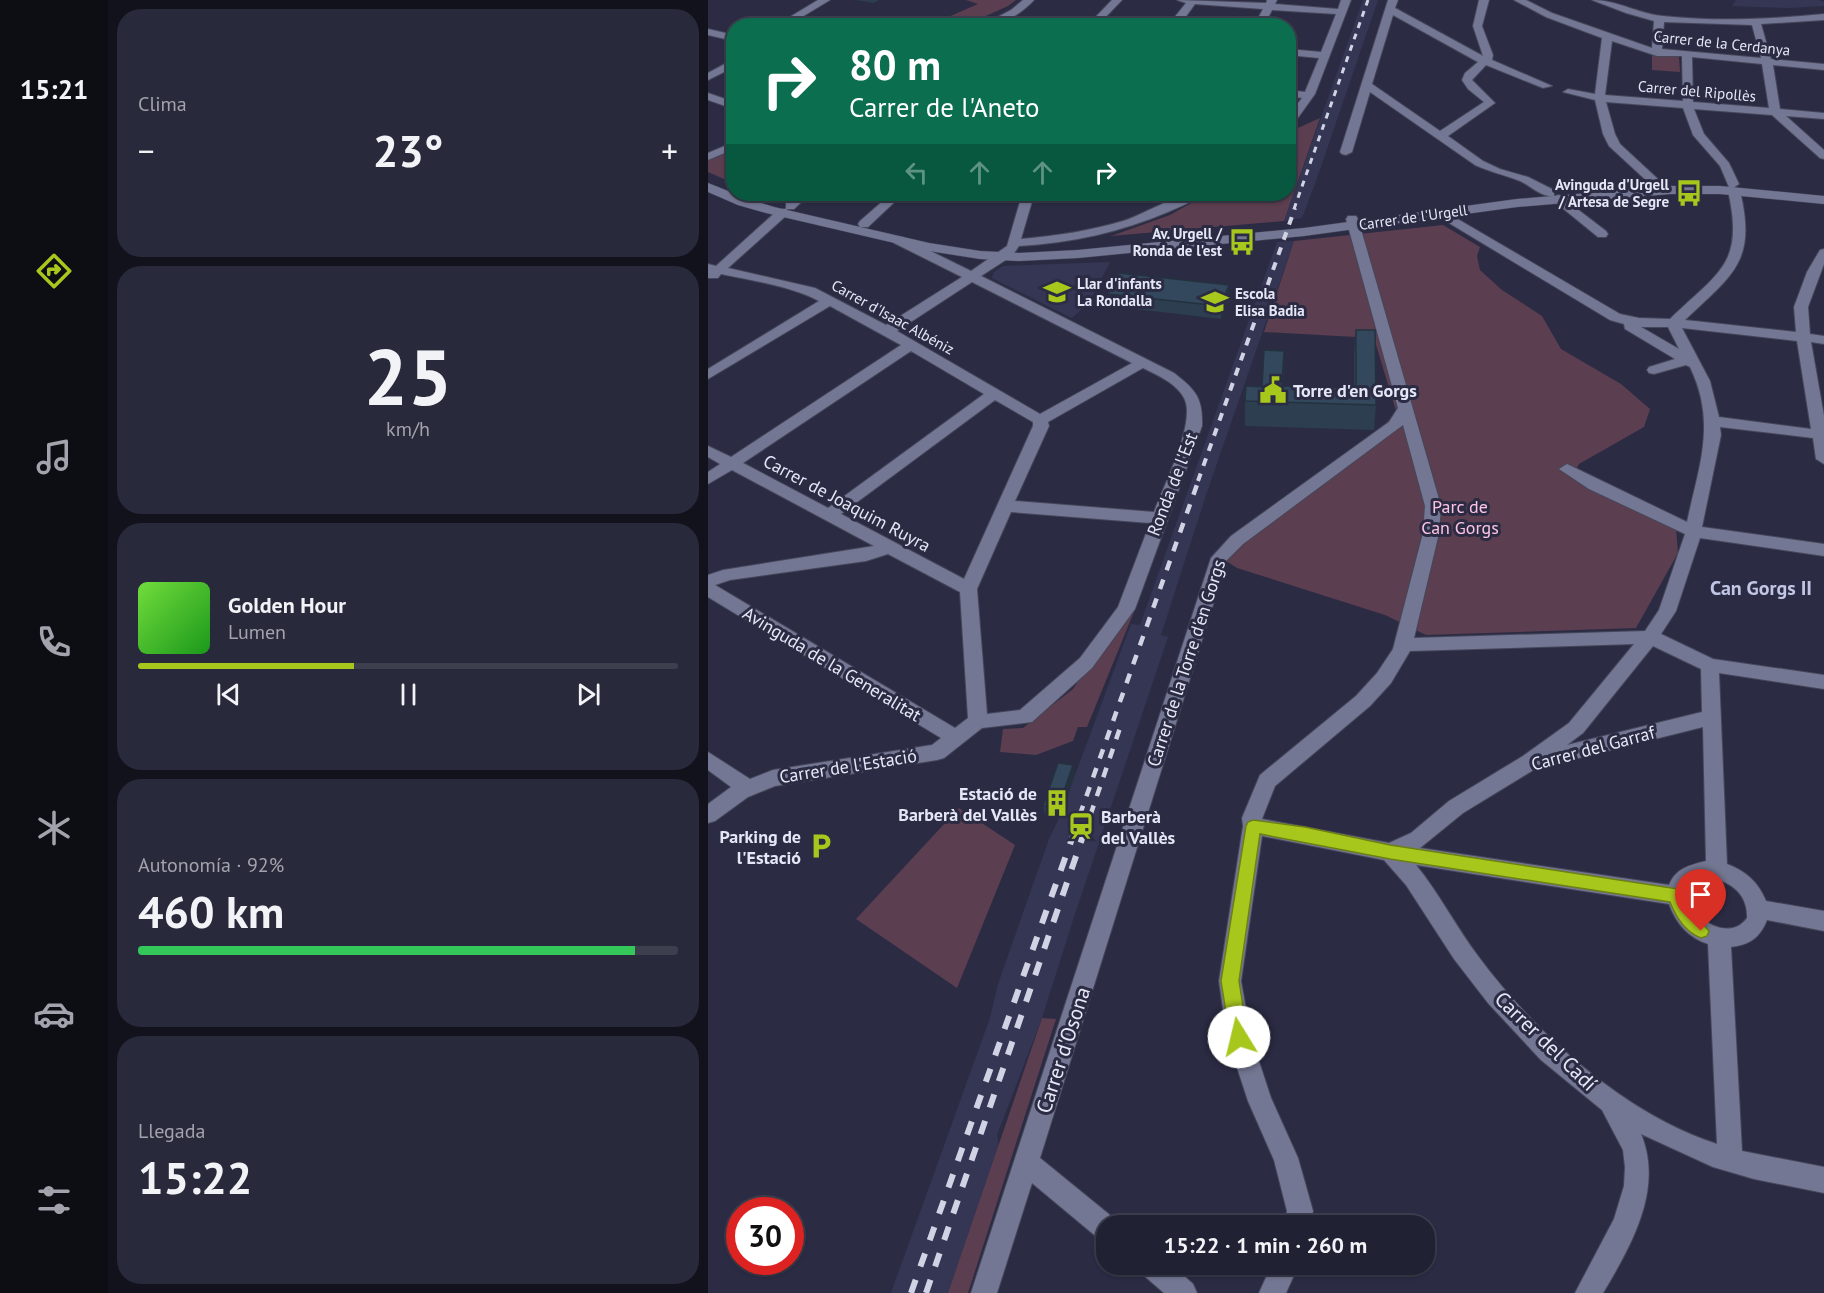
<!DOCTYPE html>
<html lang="es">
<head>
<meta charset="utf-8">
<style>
  :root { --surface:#202133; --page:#28293b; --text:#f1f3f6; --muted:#a2a3ac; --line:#3d3e4e; --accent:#a8c71d }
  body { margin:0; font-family:"PT Sans",sans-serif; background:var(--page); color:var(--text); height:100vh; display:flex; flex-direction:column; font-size:22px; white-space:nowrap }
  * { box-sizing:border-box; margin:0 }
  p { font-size:20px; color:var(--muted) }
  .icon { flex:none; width:33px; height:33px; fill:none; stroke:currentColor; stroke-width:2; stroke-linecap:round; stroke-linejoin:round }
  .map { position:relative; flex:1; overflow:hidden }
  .panel { display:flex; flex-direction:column; gap:9px; padding:9px; background:#12121c; width:600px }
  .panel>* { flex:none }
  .guide { position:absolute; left:18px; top:18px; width:570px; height:183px; border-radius:24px; box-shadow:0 2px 4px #0004,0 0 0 2px var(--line); background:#0b6e4f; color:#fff; overflow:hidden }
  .speed { position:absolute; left:18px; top:1197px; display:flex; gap:12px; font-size:30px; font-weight:700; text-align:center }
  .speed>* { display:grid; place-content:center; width:78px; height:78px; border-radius:50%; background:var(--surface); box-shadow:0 2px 4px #0004,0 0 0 2px var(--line); line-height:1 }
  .speed .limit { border:9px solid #d22; background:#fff; color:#111 }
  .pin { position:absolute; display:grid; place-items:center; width:51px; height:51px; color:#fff; margin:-62px -26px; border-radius:50% 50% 50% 0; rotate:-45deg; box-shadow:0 0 6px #0007 }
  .pin .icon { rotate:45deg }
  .me { position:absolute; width:66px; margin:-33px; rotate:351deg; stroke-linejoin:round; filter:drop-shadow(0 0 4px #0008) }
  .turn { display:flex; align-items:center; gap:21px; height:126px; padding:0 24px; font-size:27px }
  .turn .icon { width:78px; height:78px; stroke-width:2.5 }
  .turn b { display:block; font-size:42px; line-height:51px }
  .lanes { display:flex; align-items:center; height:57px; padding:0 24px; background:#0003; justify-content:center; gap:30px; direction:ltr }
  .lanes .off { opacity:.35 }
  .big { font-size:45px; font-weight:800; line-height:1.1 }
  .panel .card { flex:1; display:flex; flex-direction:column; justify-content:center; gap:9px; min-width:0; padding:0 21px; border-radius:24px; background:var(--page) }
  .panel .dial { align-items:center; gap:0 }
  .dial b { font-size:78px; line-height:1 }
  .song { display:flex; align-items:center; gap:18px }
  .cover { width:72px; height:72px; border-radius:9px; background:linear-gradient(135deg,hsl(100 70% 55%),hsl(120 70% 35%)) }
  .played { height:6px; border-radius:3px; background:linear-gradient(90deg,var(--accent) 40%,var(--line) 40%) }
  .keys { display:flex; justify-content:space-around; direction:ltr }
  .heat { display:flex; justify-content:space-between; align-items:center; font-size:33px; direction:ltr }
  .charge { height:9px; border-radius:4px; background:linear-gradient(90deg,#34c759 92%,var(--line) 0) }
  .trip { position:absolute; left:388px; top:1215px; width:339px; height:60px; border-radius:24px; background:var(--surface); box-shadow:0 2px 4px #0004,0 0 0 2px var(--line); font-weight:800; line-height:60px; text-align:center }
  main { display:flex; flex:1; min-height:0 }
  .menu { display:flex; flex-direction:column; width:108px; justify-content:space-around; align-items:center; background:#0d0d14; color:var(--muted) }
  .menu .icon { width:42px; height:42px }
  .menu .active { color:var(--accent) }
  .menu b { font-size:27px; color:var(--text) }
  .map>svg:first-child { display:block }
  .built { fill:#343654 }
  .green { fill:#5b3e4f }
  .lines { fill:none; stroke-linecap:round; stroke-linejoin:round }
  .minor-casing { stroke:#46475b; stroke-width:2 }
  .tertiary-casing { stroke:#46475b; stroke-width:1 }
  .minor { fill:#747793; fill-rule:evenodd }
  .tertiary { fill:#747793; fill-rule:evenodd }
  .rail-far3 { stroke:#d1d3e4; stroke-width:3; stroke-dasharray:6 6; stroke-linecap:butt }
  .rail-far2 { stroke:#d1d3e4; stroke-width:4; stroke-dasharray:8 8; stroke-linecap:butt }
  .rail-far1 { stroke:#d1d3e4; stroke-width:4.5; stroke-dasharray:10 10; stroke-linecap:butt }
  .rail { stroke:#d1d3e4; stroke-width:6; stroke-dasharray:14 14; stroke-linecap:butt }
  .wall { fill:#2c3e4f }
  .shaded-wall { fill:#243240 }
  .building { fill:#33485c; stroke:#243240; stroke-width:1.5 }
  .route { fill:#a8c71d; stroke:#6d8113; stroke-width:1.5 }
  .labels { text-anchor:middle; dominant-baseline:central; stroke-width:6; stroke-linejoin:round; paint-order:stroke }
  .far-street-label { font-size:15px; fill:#e5e7f7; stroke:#2b2c44 }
  .far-poi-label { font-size:15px; font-weight:bold; fill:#e5e7f7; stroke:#2b2c44; text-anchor:end }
  .poi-label { font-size:18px; font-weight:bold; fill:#e5e7f7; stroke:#2b2c44; text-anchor:start }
  .street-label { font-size:18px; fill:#e5e7f7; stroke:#2b2c44 }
  .park-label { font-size:18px; fill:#fec4e4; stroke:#2b2c44 }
  .neighbourhood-label { font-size:20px; font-weight:bold; fill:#c2c6e4; stroke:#2b2c44 }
  .near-street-label { font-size:21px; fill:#e5e7f7; stroke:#2b2c44 }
</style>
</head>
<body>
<main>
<nav class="menu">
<b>15:21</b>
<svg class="icon active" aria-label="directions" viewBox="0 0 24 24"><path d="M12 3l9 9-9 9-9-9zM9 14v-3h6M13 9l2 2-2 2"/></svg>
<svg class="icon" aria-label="music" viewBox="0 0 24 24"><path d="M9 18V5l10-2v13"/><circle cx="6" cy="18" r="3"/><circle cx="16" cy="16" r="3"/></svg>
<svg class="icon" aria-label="phone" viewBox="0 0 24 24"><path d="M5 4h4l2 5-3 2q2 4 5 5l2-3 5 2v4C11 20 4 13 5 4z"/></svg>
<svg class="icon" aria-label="climate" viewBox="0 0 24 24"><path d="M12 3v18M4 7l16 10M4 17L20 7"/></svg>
<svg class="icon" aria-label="car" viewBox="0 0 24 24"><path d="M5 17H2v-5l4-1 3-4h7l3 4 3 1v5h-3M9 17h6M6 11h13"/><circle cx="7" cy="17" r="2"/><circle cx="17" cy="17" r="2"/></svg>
<svg class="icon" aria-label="filters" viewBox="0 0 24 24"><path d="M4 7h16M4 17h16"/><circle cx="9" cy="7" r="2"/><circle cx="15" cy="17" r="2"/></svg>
</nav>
<section class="panel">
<div class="card"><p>Clima</p>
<div class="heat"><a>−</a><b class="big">23°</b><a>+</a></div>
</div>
<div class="card dial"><b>25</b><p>km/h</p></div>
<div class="card">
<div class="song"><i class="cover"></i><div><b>Golden Hour</b><p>Lumen</p></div></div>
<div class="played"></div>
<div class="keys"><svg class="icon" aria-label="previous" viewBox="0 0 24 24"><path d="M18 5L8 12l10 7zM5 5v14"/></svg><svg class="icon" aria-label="pause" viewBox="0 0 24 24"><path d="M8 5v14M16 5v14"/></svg><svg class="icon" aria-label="next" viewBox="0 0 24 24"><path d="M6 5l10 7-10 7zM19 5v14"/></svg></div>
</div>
<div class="card"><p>Autonomía · 92%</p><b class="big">460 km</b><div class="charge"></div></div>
<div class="card"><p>Llegada</p><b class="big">15:22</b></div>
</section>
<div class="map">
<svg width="1116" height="1293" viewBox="0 0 1116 1293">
  <rect width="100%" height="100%" fill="#2b2c44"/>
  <g class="built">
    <path d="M655 0H670L608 181 594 218 576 221Z"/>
    <path d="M1028 0H1111L1116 2V6L1080 8 1024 6Z"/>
    <path d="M586 241 498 495 453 635 460 637 367 914 334 1018 289 1135 291 1146 240 1293H183L282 1018 290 984 341 839 352 816 423 624 432 625 569 242Z"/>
    <path d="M402 262 382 301 364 318 284 278 286 272 295 266Z"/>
  </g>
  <g class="green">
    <path d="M258 0H308L300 6 258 25H222L270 4Z"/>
    <path d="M944 55 971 57 972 72 944 70Z"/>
    <path d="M612 118 576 221 403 236 462 215 499 194H580L581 132Z"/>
    <path d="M25 149V183L0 172V160Z"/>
    <path d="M735 225 772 247 769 256 772 270 794 290 834 316 853 349 913 384 942 409 936 427 871 464 863 478 968 528 970 553 928 628 718 635 677 615 529 568 506 553 671 432 688 411 666 338 556 332 586 241Z"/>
    <path d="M424 601 430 602 379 727H370L365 741 328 755 292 752 295 729 315 728 365 689Z"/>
    <path d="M251 808 307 845 249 988 148 919Z"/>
    <path d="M334 1018 348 1019 260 1293H240Z"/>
  </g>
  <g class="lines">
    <defs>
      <g id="minor">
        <path d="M110 0H122L79 26H67Z"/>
        <path d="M315 0H326C312 15 293 26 273 26L303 10Z"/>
        <path d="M404 0H414L389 26H379Z"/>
        <path d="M469 0 558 3 559 0H569L567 4 630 9 633 0H643L607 94 584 126 580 127V116L594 98 580 96V90L597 92 611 58 580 55V49L613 52 628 14 564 10 556 26H546L555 9 487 4 471 26H442L446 23H462L478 3Z"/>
        <path d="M680 0H690L687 8 775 56 765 26 771 0H781L774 26 785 55 784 60 844 86 835 88 778 65 764 80 787 103 740 136 775 161 792 169 820 177 846 190V196C834 198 823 186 812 181 797 175 782 172 767 165L662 92 644 152 638 155 634 154 632 152ZM685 15 770 62 757 73 754 80 760 89 776 102 732 131 664 84Z"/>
        <path d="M806 0H818L844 13 944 48 946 21 918 13 884 0C909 0 931 14 955 16 1009 22 1063 19 1116 14V20L1053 24 1063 59 1116 64V70L1065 65 1072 109 1116 113V119L1078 116 1116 150V159L1112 158 1064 115 986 109 996 134 1021 163 1031 184 1025 188 1021 187 1012 166 985 135 975 108 898 102 907 134 912 144 952 181 951 188H943L940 182 901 146 895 134 887 100 855 92 860 89 887 94 894 38 838 17ZM956 22 1044 25 1053 58 954 49ZM904 41 949 56H974L975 101 897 95ZM984 57 1054 64 1061 108 985 102Z"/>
        <path d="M0 29 26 35V41L0 35Z"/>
        <path d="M26 59V67L0 80V73Z"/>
        <path d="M0 93 26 102V109L0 100Z"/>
        <path d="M26 142V149L0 160V153Z"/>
        <path d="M1026 187 1032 191C1049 262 1025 274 977 320L1088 332 1086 307 1099 272 1112 250 1116 249V264L1100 307 1102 334 1116 336V344L1103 342 1116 416V464L1108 459 1105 438 1012 427 1013 435 994 527 1116 544V556L992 538 968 611 953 634 1005 659 1116 675V689L1011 673 1019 864C1039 872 1050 882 1058 901L1116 911V931L1059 920C1052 938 1041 945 1023 947L1034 1151 1116 1167V1193L1046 1179 1005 1167 933 1134C956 1189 923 1246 895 1293H867L906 1219 916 1186 917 1167 915 1150 894 1110 833 1060 780 1003 746 959 698 885 676 860 554 836 533 981 543 1037 563 1098 590 1158 605 1211 602 1226H576L579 1211 566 1160 540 1101 519 1037 511 981 535 826 534 818 552 775 648 696 669 673 685 649 715 533 717 506 695 425 535 544 519 560 332 1158 408 1220 410 1226H399V1242L390 1238 324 1183 289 1293H263L503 558 523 536 681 422 690 408 638 219 640 216H648L650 219 733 506 731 533 706 638 937 631 951 610 977 534 881 489 851 469 859 464 979 522C991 465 1009 423 982 367L978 365 946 374 941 373 939 370 941 367 967 359 917 329 916 324 902 320 726 214 728 211H736L912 314 931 318 962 319C1010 272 1037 265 1020 191ZM933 327H960L971 349ZM974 328 1089 341 1103 429 1011 417 1002 381ZM926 644 861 723 815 756 741 801 703 833 681 843 554 819 567 786 662 706 683 683 702 651ZM945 646 993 669 994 712 859 745 875 733ZM995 727 998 861C982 865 968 868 961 885L712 848 755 813 827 769ZM708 865 961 904C968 924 981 938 1000 944L1009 1144C916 1114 827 1033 770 956 748 927 731 893 708 865ZM1003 878C1024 882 1040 895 1039 918 1015 951 960 898 989 882 993 880 999 879 1003 878Z"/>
        <path d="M89 194H102L86 209H78V203Z"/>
        <path d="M183 194H195L160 227H152L150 224 152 221Z"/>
        <path d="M307 194H366L360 198H325L313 239C348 236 381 231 415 221 438 214 471 191 493 194 485 202 471 207 460 212 413 232 363 243 311 246L304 256 273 276 466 373C488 390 495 398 494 426L427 609 384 668 324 722 274 728 236 758 229 760 67 786 40 797 7 821 0 823V804L23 787 0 770V752L42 779 65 770 224 745 233 738 0 597V575L15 570 166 546 24 470 0 484V472L12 464 0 457V446L23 457 193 345 122 306 0 379V369L111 301C82 286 46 281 13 274L10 278H0V264L8 266 71 209H79V215L20 268 107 288 178 325 254 277 186 243 184 240 186 237H194L263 271 299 246 313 198ZM264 282 424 363 332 414 189 331ZM203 351 276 394 120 508 35 463ZM435 368C449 375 468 383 476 398 489 421 455 487 446 512L307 501 341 426 340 422ZM287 400 325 422V426L256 579 133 514ZM303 512 442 523 410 607 372 658 312 710 279 714 269 589ZM180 554 252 592 260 718 247 728 7 585 22 580 158 561Z"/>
        <path d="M851 195 898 231 900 234 898 237H890L847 202V196Z"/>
        <path d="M429 1264H463L485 1284 489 1293H456L433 1273Z"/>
        <path d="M564 1264H591L578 1293H551Z"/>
      </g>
      <path id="tertiary" d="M0 183 40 199 66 207 221 243 272 251 311 253 370 250 596 228 809 199 962 186H1012L1116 196V204L1012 194H962L809 207 596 236 370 258 311 261 272 259 221 251 58 213 30 205 0 192Z"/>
    </defs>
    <use href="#minor" class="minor-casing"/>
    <use href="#tertiary" class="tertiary-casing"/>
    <use href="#minor" class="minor"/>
    <use href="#tertiary" class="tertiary"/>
    <path class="rail-far3" d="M586 209 660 0"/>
    <path class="rail-far2" d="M490 481 587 208"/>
    <g class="rail-far1">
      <path d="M365 834 491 479"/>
      <path d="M376 834 412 728"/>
    </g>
    <g class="rail">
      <path d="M203 1293 366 833"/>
      <path d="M218 1293 376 833"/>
    </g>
  </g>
  <g class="wall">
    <path d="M148 0H171L166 3Z"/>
    <path d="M400 294 522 298 513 319 401 306Z"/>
    <path d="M648 330 668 405 666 430 537 426V401L554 387 576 351 575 386 646 388V354Z"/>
    <path d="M367 774 352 816 337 814 335 806Z"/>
  </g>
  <g class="shaded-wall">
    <path d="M521 285 522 298 513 319V306Z"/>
    <path d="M365 765 367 774 352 816 350 808Z"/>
  </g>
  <g class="building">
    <path d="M411 273 521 285 513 306 400 294Z"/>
    <path d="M648 330H667L668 405 537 401 538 386 554 387 556 350 576 351 574 386 648 388Z"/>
    <path d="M350 763 365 765 350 808 335 806Z"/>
  </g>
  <path class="route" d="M545 820 597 827 682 845 970 889 976 891 981 909 1001 931 999 936 993 938C977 932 968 917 962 902L682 859 552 834 531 981 540 1037 537 1043 531 1046 525 1043 522 1037 513 981 538 826 540 822Z"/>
  <defs>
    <symbol id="bus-bare" viewBox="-9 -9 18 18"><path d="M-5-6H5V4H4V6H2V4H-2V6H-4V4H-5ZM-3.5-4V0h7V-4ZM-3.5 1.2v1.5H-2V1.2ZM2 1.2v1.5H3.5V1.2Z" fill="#a8c71d" stroke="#2b2c44" stroke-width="2.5" paint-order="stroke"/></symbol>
    <symbol id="school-bare" viewBox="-9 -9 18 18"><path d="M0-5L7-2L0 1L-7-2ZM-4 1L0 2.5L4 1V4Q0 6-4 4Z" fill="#a8c71d" stroke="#2b2c44" stroke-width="2.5" paint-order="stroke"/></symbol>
    <symbol id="civic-bare" viewBox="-9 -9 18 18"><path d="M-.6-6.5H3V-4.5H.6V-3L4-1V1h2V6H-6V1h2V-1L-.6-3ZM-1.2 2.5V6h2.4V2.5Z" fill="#a8c71d" stroke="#2b2c44" stroke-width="2.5" paint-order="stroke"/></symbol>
    <symbol id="building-bare" viewBox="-9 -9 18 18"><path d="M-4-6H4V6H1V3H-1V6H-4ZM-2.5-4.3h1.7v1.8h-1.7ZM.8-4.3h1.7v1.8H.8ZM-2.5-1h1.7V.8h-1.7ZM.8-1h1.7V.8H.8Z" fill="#a8c71d" stroke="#2b2c44" stroke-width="2.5" paint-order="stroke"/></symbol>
    <symbol id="station-bare" viewBox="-9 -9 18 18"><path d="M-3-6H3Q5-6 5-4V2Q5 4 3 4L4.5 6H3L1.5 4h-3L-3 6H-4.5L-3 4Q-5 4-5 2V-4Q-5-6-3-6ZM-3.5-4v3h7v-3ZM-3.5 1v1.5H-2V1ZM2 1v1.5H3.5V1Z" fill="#a8c71d" stroke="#2b2c44" stroke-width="2.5" paint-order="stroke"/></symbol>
    <symbol id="parking-bare" viewBox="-9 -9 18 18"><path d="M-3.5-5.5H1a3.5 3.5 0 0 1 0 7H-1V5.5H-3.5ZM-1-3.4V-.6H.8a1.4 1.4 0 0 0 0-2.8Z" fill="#a8c71d" stroke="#2b2c44" stroke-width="2.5" paint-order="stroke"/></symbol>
  </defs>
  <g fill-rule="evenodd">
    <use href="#bus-bare" x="962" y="174" width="38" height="38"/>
    <use href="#bus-bare" x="515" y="223" width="38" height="38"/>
    <use href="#school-bare" x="330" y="273" width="38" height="38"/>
    <use href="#school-bare" x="488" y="283" width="38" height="38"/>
    <use href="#civic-bare" x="546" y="371" width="38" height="38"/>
    <use href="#building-bare" x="330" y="784" width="38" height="38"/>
    <use href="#station-bare" x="354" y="807" width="38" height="38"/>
    <use href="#parking-bare" x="94" y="827" width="38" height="38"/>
  </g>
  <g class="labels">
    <g class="far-street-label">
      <text transform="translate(1014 43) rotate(6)">Carrer de la Cerdanya</text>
      <text transform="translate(989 91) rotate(5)">Carrer del Ripollès</text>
      <text transform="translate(705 217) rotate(-8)">Carrer de l'Urgell</text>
      <text transform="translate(185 317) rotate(29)">Carrer d'Isaac Albéniz</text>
    </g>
    <g class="far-poi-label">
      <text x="961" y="184">Avinguda d'Urgell<tspan x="961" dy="17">/ Artesa de Segre</tspan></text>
      <text x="514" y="233">Av. Urgell /<tspan x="514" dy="17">Ronda de l'est</tspan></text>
      <text x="369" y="283" text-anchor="start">Llar d'infants<tspan x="369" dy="17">La Rondalla</tspan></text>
      <text x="527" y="293" text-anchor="start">Escola<tspan x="527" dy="17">Elisa Badia</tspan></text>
    </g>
    <g class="poi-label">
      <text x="585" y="390">Torre d'en Gorgs</text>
      <text x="329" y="793" text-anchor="end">Estació de<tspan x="329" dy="21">Barberà del Vallès</tspan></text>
      <text x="393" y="816">Barberà<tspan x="393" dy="21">del Vallès</tspan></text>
      <text x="93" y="836" text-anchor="end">Parking de<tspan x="93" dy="21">l'Estació</tspan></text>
    </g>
    <g class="street-label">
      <text transform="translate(464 484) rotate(-69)">Ronda de l'Est</text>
      <text transform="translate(139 503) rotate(28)">Carrer de Joaquim Ruyra</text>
      <text transform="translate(478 663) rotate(-72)">Carrer de la Torre d'en Gorgs</text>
      <text transform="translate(124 664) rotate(31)">Avinguda de la Generalitat</text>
      <text transform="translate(885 748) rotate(-15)">Carrer del Garraf</text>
      <text transform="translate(140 766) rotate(-9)">Carrer de l'Estació</text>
    </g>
    <g class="park-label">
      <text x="752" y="506">Parc de<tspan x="752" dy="21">Can Gorgs</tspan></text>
    </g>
    <g class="neighbourhood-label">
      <text x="1053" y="588">Can Gorgs II</text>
    </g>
    <g class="near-street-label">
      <text transform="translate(838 1041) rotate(44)">Carrer del Cadí</text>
      <text transform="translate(355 1050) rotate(-72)">Carrer d'Osona</text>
    </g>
  </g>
</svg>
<div class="speed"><div class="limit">30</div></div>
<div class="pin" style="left:993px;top:931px;background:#d93025"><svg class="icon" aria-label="arrive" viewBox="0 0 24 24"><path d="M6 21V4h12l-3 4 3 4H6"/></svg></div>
<svg class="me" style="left:531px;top:1037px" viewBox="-20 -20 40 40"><circle r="19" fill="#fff"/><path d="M0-13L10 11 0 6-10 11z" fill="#a8c71d"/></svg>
<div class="trip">15:22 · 1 min · 260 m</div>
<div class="guide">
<div class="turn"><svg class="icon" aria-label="right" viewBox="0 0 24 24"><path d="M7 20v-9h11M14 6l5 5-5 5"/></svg><div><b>80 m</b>Carrer de l'Aneto</div></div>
<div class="lanes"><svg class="icon off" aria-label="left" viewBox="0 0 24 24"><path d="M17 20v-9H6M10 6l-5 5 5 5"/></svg><svg class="icon off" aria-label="ahead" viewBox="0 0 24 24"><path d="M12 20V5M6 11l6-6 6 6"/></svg><svg class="icon off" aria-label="ahead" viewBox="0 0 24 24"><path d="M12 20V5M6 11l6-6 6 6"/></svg><svg class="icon" aria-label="right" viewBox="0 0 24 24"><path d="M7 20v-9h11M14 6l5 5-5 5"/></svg></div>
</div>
</div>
</main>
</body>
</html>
